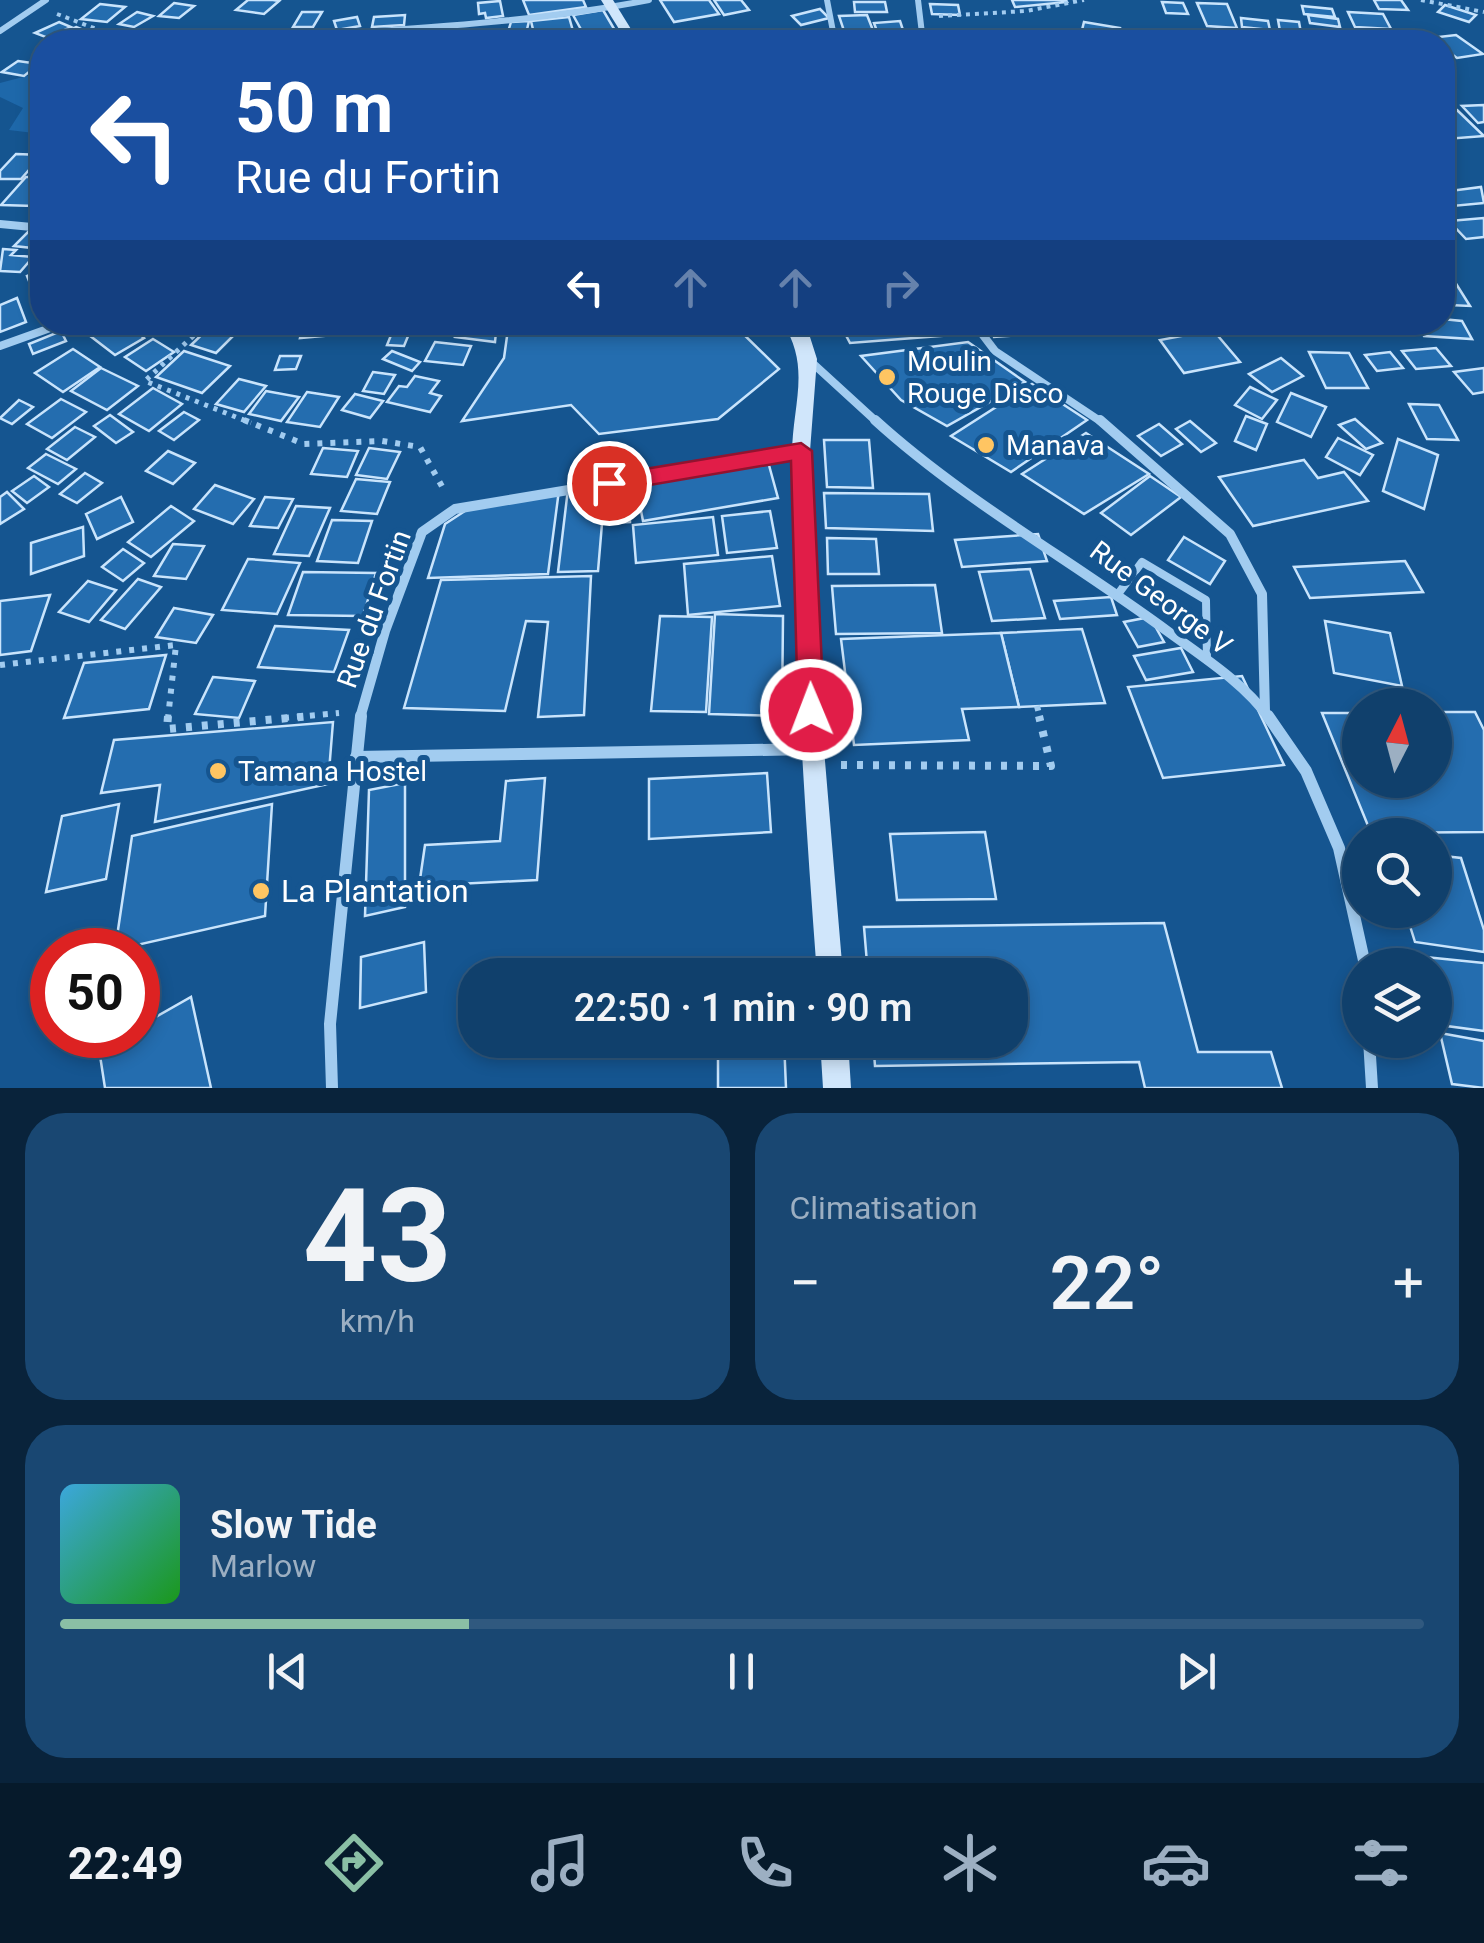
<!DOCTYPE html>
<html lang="fr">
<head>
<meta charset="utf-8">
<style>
  :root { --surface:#10406c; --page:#194772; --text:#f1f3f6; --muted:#9cafc2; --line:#30597f; --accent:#8abfa5 }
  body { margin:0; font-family:Roboto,sans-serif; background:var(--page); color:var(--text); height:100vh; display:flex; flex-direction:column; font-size:38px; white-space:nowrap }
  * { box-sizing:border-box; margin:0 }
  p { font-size:32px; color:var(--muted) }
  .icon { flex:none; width:55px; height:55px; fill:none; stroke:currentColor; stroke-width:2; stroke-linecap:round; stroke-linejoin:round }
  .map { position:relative; height:1088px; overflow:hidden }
  .details { display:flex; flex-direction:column; gap:25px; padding:25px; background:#09233b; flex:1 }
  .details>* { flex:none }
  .hud { position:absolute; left:30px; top:30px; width:1425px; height:305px; border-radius:40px; box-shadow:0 5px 15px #0003,0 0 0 2px var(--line); background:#1a4fa0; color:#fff; overflow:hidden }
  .needle { width:65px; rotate:6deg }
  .fabs { position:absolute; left:1342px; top:688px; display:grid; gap:20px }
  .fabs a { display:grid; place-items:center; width:110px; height:110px; border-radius:50%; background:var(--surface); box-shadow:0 5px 15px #0003,0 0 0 2px var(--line); font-size:50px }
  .speed { position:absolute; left:30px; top:928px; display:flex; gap:20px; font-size:50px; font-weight:700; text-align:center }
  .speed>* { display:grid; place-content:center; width:130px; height:130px; border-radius:50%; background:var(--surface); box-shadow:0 5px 15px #0003,0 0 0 2px var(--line); line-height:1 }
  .speed .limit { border:15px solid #d22; background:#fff; color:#111 }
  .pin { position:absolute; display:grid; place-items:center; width:85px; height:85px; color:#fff; margin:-42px; border:5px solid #fff; border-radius:50%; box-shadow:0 2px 10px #0007 }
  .me { position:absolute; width:110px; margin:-55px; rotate:359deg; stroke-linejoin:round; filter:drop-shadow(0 0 8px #0008) }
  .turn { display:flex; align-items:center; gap:35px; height:210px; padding:0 40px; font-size:45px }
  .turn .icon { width:130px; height:130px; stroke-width:2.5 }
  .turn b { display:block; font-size:70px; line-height:85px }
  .lanes { display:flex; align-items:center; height:95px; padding:0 40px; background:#0003; justify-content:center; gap:50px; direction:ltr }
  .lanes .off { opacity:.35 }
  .big { font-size:75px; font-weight:600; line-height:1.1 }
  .details .tile { flex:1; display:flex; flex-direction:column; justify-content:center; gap:15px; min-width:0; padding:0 35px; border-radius:40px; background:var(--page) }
  .details .dial { align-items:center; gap:0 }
  .dial b { font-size:130px; line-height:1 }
  .song { display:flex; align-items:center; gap:30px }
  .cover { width:120px; height:120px; border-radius:15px; background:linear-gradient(135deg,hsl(200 70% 55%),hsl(120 70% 35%)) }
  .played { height:10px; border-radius:5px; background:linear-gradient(90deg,var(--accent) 30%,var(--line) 30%) }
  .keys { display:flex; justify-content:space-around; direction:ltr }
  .heat { display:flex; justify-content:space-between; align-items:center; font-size:55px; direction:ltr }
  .details .tiles { flex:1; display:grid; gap:25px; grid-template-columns:1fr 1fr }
  .tile:last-child { grid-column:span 2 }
  .trip { position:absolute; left:458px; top:958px; width:570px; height:100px; border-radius:40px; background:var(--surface); box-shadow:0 5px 15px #0003,0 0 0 2px var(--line); font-weight:600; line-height:100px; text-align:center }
  .tab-bar { display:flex; height:160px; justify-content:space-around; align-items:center; background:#061a2b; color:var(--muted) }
  .tab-bar .icon { width:70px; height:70px }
  .tab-bar .current { color:var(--accent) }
  .tab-bar b { font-size:45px; color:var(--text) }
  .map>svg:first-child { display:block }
  .green { fill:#1e68aa }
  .building { fill:#246daf; stroke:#c9e4fc; stroke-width:2.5 }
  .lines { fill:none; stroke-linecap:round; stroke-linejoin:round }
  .path-far3 { stroke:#a2ccf0; stroke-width:4; stroke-dasharray:4 5; stroke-linecap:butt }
  .path-far2 { stroke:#a2ccf0; stroke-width:5; stroke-dasharray:4 6; stroke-linecap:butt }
  .path-far1 { stroke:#a2ccf0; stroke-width:6; stroke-dasharray:5 8; stroke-linecap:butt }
  .path { stroke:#a2ccf0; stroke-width:8; stroke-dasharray:6 10; stroke-linecap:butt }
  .service { stroke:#a2ccf0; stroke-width:8 }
  .minor-far3 { stroke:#a2ccf0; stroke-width:6 }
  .minor-far2 { stroke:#a2ccf0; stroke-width:8 }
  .minor-far1 { stroke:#a2ccf0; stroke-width:10 }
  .minor { stroke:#a2ccf0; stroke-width:12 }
  .secondary { fill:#d0e6fb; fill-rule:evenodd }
  .route { fill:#e11d48; stroke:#92132f; stroke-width:2.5 }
  .poi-dot { fill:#ffc562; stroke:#155590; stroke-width:4 }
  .labels { text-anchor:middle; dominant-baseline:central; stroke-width:10; stroke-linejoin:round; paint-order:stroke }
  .poi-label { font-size:28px; fill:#fff; stroke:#155590; text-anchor:start }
  .street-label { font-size:28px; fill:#fff; stroke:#155590 }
  .near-poi-label { font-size:32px; fill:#fff; stroke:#155590; text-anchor:start }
</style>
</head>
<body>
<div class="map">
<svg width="1484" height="1088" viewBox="0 0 1484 1088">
  <rect width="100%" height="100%" fill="#155590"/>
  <path class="green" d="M42 72V134L9 130 23 108 0 97V83Z"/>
  <g class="building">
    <path d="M248 0H273L279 1 264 14 236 10Z"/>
    <path d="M523 0H583L586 7 529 15Z"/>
    <path d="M660 0H709L719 14 674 22Z"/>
    <path d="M714 0H741L749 10 724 15Z"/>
    <path d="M1012 0H1066L1067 2 1015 7Z"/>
    <path d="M1374 0H1401L1408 10 1379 9Z"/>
    <path d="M500 1 503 16 486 18 485 13 479 14 478 3Z"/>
    <path d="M854 2H885L887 12H855Z"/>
    <path d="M1162 2 1183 3 1188 14 1166 13Z"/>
    <path d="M174 3 194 6 179 18 159 16Z"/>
    <path d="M1197 3 1227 4 1237 28 1207 26Z"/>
    <path d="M100 4 125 7 107 22 81 19Z"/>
    <path d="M930 4 958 5 960 15 932 14Z"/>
    <path d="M1445 5 1476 15 1469 22 1438 12Z"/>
    <path d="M1302 6 1332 9 1335 17 1304 14Z"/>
    <path d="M820 9 829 18 801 25 792 16Z"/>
    <path d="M603 10 620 39 588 42 573 15Z"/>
    <path d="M137 12 153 16 134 27 119 24Z"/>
    <path d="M302 12H322L313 27H293Z"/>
    <path d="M1348 12 1383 14 1391 29 1355 27Z"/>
    <path d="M405 15 404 25 372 27 374 17Z"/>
    <path d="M867 15 876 38 847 40 839 16Z"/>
    <path d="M1308 15 1338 19 1340 27 1310 23Z"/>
    <path d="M357 17 360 26 337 30 334 21Z"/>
    <path d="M569 17 575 38 536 42 531 21Z"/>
    <path d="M1241 18 1268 21 1270 30 1242 27Z"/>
    <path d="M1278 20 1299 22 1301 33 1280 31Z"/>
    <path d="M529 21 524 42H505L511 22Z"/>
    <path d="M900 21 905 36 879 37 874 23Z"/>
    <path d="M59 22 71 27 48 38 35 33Z"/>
    <path d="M1084 22 1120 28 1119 36 1082 30Z"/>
    <path d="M76 27 94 34 76 42H45Z"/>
    <path d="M1008 30H1063L1069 42H1013Z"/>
    <path d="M459 31 458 40 429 42 430 33Z"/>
    <path d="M1456 35 1483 54 1457 58 1442 47V42L1430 38Z"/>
    <path d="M18 61 39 64 24 76 2 72Z"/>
    <path d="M1484 105V122L1478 123 1462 106Z"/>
    <path d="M1457 110 1484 136 1446 139 1442 111Z"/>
    <path d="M16 154 42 155 21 179H0V171Z"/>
    <path d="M26 177H42V197L35 206 1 205Z"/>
    <path d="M1481 187 1484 203 1442 207V192Z"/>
    <path d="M1484 218V237L1466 239 1449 221Z"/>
    <path d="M41 219 42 249 14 246Z"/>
    <path d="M3 249 16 250 11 255 33 257 20 272 0 271Z"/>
    <path d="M42 270V287L33 291 27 276Z"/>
    <path d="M1442 282H1455L1470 306 1449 305 1442 294Z"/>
    <path d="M17 298 26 322 0 332V305Z"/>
    <path d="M1442 319 1462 321 1472 339 1424 336 1417 322H1442Z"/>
    <path d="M110 322H124L144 338 115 355 89 335Z"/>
    <path d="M304 322H336L333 335 300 338Z"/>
    <path d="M352 322H389L387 328 350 329Z"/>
    <path d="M497 322 495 342 455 337 459 325Z"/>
    <path d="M509 322H731L779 369 718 419 599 434 571 405 462 421 504 358Z"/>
    <path d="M839 322H951L952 335 850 343Z"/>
    <path d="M988 322H1029L1034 334 994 337Z"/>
    <path d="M1318 322H1372L1373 323 1331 334Z"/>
    <path d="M214 323 238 331 216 353 191 345Z"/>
    <path d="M396 323 413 324 404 346 387 345Z"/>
    <path d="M1213 330 1240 362 1184 373 1160 340Z"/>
    <path d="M61 331 66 341 33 354 29 344Z"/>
    <path d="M153 339 174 352 146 371 125 357Z"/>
    <path d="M435 342 471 346 463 365 425 361Z"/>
    <path d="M968 342 1025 382 947 426 901 400 861 356Z"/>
    <path d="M1436 348 1451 366 1416 369 1402 351Z"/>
    <path d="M73 349 100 367 63 392 35 373Z"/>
    <path d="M184 351 230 366 202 393 156 377Z"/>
    <path d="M392 351 420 362 412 371 383 359Z"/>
    <path d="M1309 352 1349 353 1368 388H1326Z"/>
    <path d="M1390 352 1403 368 1377 371 1365 355Z"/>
    <path d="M280 356H301L296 369 275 370Z"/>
    <path d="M1281 358 1303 376 1272 392 1249 374Z"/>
    <path d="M101 368 138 386 107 410 71 391Z"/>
    <path d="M1484 368V392L1473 394 1454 372Z"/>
    <path d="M373 372 395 375 384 394 363 391Z"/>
    <path d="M415 376 439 381 430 393 441 396 430 412 387 402 399 386 407 387Z"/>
    <path d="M239 379 266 386 244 412 216 404Z"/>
    <path d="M1032 384 1087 420 1011 472 951 436Z"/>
    <path d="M1250 387 1277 400 1262 419 1235 405Z"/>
    <path d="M153 388 182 404 149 431 119 414Z"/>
    <path d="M266 391 299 397 281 421 249 414Z"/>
    <path d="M307 392 339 397 320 427 287 422Z"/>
    <path d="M1291 393 1326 407 1311 437 1277 422Z"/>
    <path d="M355 394 383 401 370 418 342 410Z"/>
    <path d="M61 399 86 412 52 438 27 424Z"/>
    <path d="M19 400 33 407 12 424 0 418Z"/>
    <path d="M1409 404 1439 405 1458 440 1427 439Z"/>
    <path d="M184 412 199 420 174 440 159 431Z"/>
    <path d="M110 415 133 432 116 443 94 426Z"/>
    <path d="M1246 416 1267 424 1256 450 1235 441Z"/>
    <path d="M1355 419 1382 443 1366 449 1339 425Z"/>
    <path d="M1190 421 1216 443 1201 452 1176 429Z"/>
    <path d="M1159 424 1182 444 1161 456 1138 436Z"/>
    <path d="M75 427 95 437 67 460 47 449Z"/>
    <path d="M1086 433 1149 474 1084 514 1022 474Z"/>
    <path d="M1338 438 1373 455 1360 475 1326 457Z"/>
    <path d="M1398 439 1438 455 1424 509 1383 491Z"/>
    <path d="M824 440H869L873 488 827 487Z"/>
    <path d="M323 448 358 451 347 477 311 474Z"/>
    <path d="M369 448 400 452 387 479 356 475Z"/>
    <path d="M168 451 195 463 173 484 146 471Z"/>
    <path d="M46 454 76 469 58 484 28 468Z"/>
    <path d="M767 458 778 498 643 521 635 480Z"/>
    <path d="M1304 460 1318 478 1344 472 1368 501 1253 526 1219 477Z"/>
    <path d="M85 473 102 483 77 503 60 494Z"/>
    <path d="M34 476 49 487 27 503 12 491Z"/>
    <path d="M1150 476 1181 497 1131 535 1101 513Z"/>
    <path d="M356 479 390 482 377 514 341 511Z"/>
    <path d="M631 481 630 522 610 523 611 482Z"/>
    <path d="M215 485 254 499 233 524 194 509Z"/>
    <path d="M605 488 598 571 558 572 568 489Z"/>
    <path d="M559 490 548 574 428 578 445 524 468 509Z"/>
    <path d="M7 492 24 509 0 524V497Z"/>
    <path d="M824 493 929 494 933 531 826 528Z"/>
    <path d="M121 497 133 522 97 539 86 514Z"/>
    <path d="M265 497 293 499 278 528 250 526Z"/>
    <path d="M171 506 194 521 151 557 128 542Z"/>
    <path d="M296 506 330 508 309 556 274 554Z"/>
    <path d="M770 511 777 548 727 553 722 516Z"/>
    <path d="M713 517 718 555 636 563 633 525Z"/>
    <path d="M332 520 372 521 358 563 317 561Z"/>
    <path d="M83 527 84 556 31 574V543Z"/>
    <path d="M1038 534 1047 561 962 567 955 540Z"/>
    <path d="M1184 537 1225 561 1210 584 1168 560Z"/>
    <path d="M827 538 876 539 879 574H828Z"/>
    <path d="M173 544 204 546 186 579 154 576Z"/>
    <path d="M123 549 144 563 123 581 102 567Z"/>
    <path d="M772 556 780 606 688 615 684 564Z"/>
    <path d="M248 559 300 563 277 614 222 610Z"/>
    <path d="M1405 561 1423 592 1310 598 1294 567Z"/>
    <path d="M1030 569 1045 618 992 621 979 572Z"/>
    <path d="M303 572 376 573 363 616 288 615Z"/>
    <path d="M591 576 584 715 538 717 548 622 526 621 505 711 404 708 441 580Z"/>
    <path d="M138 579 161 587 125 629 101 620Z"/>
    <path d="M88 581 116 590 89 622 59 612Z"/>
    <path d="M935 585 942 633 836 634 832 586Z"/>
    <path d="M50 595 31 651 0 655V601Z"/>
    <path d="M1111 597 1117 615 1060 619 1054 601Z"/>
    <path d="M174 608 213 615 196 643 156 637Z"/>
    <path d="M715 614 783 616 782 716 709 714Z"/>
    <path d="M660 616 712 617 706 712 651 711Z"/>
    <path d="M1150 617 1164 642 1138 647 1124 622Z"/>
    <path d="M1325 621 1390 633 1402 686 1334 673Z"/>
    <path d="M275 626 349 630 334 672 258 667Z"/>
    <path d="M1082 629 1105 703 1019 707 1001 633Z"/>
    <path d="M1001 633 1019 707 962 709 969 740 854 745 841 639Z"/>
    <path d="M1181 648 1193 672 1146 680 1134 656Z"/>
    <path d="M166 655 149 709 64 718 84 663Z"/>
    <path d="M1242 676 1284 765 1163 778 1128 687Z"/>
    <path d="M213 677 255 681 239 718 195 714Z"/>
    <path d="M1435 712H1475L1484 730V832L1371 833 1322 713H1360V780H1435Z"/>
    <path d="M333 722 328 784 155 822 160 785 101 793 114 740Z"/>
    <path d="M767 773 771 832 649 839V779Z"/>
    <path d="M545 778 537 880 419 886 425 845 500 841 506 781Z"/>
    <path d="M405 783V907L365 916 369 790Z"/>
    <path d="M119 804 106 879 46 892 62 816Z"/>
    <path d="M272 804 265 916 115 950 132 836Z"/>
    <path d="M985 832 996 899 897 900 890 834Z"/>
    <path d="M1435 855 1461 858 1484 930V952L1415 942 1405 910H1435Z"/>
    <path d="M1164 923 1198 1052H1271L1282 1088H1145L1139 1062 875 1066 873 1040H1010V975H868L864 927Z"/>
    <path d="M424 942 426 992 360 1008 361 957Z"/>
    <path d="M1425 957 1484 963V1031L1447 1026 1435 989V965H1428Z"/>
    <path d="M191 997 211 1088H105L99 1049 124 1035H138V1027Z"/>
    <path d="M1440 1033 1484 1041V1088L1452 1084Z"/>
    <path d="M718 1040H784L786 1088H718Z"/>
  </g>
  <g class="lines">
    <g class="path-far3">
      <path d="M1421 0 1484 12"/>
      <path d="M57 14 99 30 112 42"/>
      <path d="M939 16 1026 11 1084 0"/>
    </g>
    <path class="path-far2" d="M208 322 145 381 251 423"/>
    <g class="path-far1">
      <path d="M244 420 304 444 382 441 420 447 444 490"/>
      <path d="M0 665 176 645 168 718"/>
      <path d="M1037 706 1040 718"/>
      <path d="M284 718 339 713"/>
    </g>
    <g class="path">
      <path d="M168 716 167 729 311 716"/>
      <path d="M841 765 1051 766 1039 716"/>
    </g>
    <path class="service" d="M1118 594 1142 562 1206 600 1207 660"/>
    <g class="minor-far3">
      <path d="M827 0 835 42"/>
      <path d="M918 0 923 42"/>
      <path d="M0 31 46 0"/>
      <path d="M221 42C259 29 296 37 335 34 440 27 546 20 649 0"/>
    </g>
    <g class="minor-far2">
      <path d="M0 224 42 228"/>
      <path d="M973 322 995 351 1103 423"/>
      <path d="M0 346 67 322"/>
      <path d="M808 359 878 423"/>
    </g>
    <g class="minor-far1">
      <path d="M875 420C964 501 1073 561 1170 633 1203 657 1245 684 1269 718"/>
      <path d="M1100 420 1230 534 1262 594 1265 712"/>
      <path d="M360 718 385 631 422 532 455 509 801 451"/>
    </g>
    <g class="minor">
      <path d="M1268 716 1306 771 1339 848 1365 965"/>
      <path d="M356 757 812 749"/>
      <path d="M1369 1040 1372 1088"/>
      <path d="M332 1088 330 1024 361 716"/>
    </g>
    <g class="secondary">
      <path d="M601 0H613L639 42H627Z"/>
      <path d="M782 322H800L810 337 817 359 810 451 824 749 843 975H817C804 802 793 629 792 455 792 405 812 367 782 322Z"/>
      <path d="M820 1040H848L851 1088H823Z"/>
    </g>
  </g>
  <path class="route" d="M801 443 812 451 824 710 820 718 811 722 802 718 798 710 791 461 609 492 598 483 609 475Z"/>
  <g class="poi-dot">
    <circle cx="887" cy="377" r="10"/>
    <circle cx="986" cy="445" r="10"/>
    <circle cx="218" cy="771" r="10"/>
    <circle cx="261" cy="891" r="10"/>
  </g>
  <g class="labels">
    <g class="poi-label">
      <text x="907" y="361">Moulin<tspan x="907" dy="32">Rouge Disco</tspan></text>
      <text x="1006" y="445">Manava</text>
      <text x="238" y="771">Tamana Hostel</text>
    </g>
    <g class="street-label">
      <text transform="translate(1161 598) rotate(37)">Rue George V</text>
      <text transform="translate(374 609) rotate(-70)">Rue du Fortin</text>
    </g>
    <g class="near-poi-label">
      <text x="281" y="891">La Plantation</text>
    </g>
  </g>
</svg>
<div class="fabs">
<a><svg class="needle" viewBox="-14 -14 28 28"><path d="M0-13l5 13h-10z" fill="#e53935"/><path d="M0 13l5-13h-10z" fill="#9cafc2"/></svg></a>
<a><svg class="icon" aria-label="search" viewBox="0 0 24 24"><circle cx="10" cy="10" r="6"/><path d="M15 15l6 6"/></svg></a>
<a><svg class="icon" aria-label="layers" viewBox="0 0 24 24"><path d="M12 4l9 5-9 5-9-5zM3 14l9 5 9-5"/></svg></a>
</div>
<div class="speed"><div class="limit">50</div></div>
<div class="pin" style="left:609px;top:483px;background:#d93025"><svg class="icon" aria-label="arrive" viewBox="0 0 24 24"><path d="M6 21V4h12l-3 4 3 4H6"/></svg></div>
<svg class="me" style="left:811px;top:710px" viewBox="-20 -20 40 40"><circle r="17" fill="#e11d48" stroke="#fff" stroke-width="3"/><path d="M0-11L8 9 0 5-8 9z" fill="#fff"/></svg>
<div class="trip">22:50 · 1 min · 90 m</div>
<div class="hud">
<div class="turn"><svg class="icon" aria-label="left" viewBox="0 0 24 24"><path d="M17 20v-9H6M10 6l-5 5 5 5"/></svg><div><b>50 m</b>Rue du Fortin</div></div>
<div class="lanes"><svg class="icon" aria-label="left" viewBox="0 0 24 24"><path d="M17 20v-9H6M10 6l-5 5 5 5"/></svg><svg class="icon off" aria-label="ahead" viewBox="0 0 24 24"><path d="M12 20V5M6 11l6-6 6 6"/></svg><svg class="icon off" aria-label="ahead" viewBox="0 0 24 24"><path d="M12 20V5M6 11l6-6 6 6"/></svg><svg class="icon off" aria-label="right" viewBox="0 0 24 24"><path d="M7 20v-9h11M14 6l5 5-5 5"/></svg></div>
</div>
</div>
<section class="details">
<div class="tiles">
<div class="tile dial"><b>43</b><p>km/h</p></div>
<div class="tile"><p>Climatisation</p>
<div class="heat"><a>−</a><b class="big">22°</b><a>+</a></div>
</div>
<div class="tile">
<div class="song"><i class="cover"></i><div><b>Slow Tide</b><p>Marlow</p></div></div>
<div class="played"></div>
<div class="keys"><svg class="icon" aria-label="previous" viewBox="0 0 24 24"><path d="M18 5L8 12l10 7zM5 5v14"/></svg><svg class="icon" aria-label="pause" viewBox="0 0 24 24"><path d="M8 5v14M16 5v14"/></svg><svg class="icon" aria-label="next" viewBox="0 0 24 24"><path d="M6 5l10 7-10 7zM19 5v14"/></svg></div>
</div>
</div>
</section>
<nav class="tab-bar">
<b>22:49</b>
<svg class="icon current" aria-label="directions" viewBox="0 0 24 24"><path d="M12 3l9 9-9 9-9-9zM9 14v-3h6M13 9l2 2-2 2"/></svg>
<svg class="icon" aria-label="music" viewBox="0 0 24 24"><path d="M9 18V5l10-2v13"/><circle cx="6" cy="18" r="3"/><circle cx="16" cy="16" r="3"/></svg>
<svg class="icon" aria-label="phone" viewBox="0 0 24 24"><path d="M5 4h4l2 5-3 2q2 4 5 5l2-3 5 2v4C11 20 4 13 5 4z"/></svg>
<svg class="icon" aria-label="climate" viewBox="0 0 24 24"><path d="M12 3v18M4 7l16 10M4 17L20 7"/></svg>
<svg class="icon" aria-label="car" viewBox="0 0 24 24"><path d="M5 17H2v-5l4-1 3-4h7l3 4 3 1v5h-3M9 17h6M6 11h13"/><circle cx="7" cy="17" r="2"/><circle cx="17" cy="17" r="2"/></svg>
<svg class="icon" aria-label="filters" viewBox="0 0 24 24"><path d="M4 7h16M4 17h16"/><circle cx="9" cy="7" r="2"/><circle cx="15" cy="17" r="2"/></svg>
</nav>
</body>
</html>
